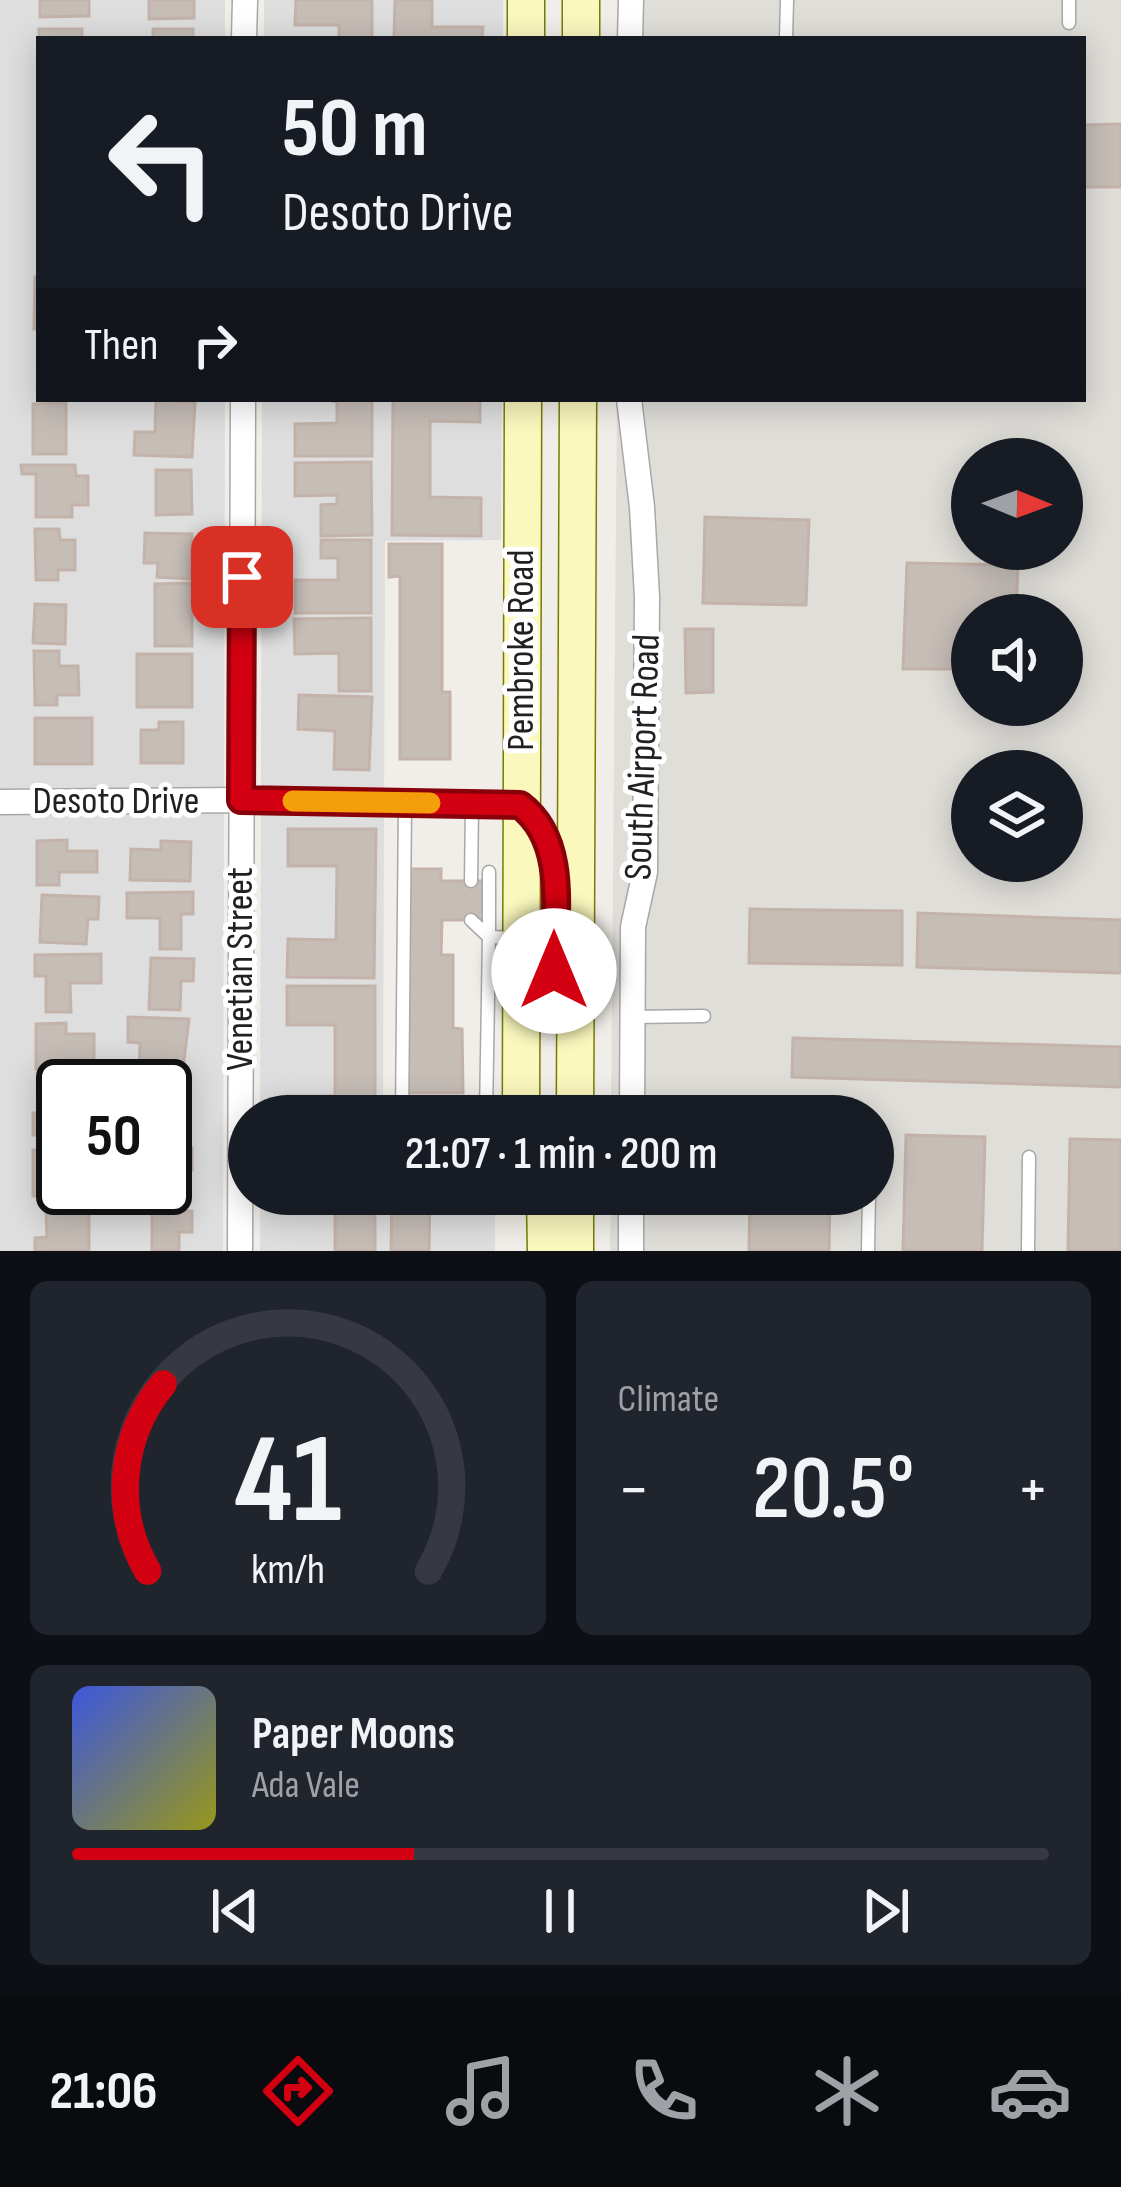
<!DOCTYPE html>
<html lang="en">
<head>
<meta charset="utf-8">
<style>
  :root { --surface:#171b24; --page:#20242c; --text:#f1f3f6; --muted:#9ea1a6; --line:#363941; --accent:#d20010 }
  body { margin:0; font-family:"Sofia Sans Condensed",sans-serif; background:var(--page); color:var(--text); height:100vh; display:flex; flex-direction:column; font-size:45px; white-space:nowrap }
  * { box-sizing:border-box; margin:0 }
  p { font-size:39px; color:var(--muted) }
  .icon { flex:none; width:66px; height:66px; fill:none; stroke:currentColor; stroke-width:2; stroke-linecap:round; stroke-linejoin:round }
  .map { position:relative; height:1251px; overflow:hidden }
  .side { display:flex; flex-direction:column; gap:30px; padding:30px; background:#0d0f14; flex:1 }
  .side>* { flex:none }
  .banner { position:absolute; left:36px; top:36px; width:1050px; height:366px; border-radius:0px; box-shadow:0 6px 30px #0003; background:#171b24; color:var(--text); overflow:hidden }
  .needle { width:78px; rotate:91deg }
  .tools { position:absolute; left:951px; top:438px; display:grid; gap:24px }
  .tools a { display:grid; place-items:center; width:132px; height:132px; border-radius:50%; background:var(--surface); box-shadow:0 6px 30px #0003; font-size:60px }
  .speed { position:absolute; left:36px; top:1059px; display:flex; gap:24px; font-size:60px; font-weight:700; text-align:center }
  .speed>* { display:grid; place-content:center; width:156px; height:156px; border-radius:50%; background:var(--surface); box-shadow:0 6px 30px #0003; line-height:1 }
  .speed .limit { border:6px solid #111; border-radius:18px; background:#fff; color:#111 }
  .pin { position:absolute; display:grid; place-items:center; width:102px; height:102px; color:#fff; margin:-51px; border-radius:24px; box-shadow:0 6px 18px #0006 }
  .me { position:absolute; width:132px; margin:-66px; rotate:0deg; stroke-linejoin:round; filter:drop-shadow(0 0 9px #0008) }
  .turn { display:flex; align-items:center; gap:42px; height:252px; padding:0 48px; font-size:54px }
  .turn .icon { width:156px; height:156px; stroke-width:2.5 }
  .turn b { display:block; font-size:84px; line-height:102px }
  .then { display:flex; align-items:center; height:114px; padding:0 48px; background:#0003; gap:24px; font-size:45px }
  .big { font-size:90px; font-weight:600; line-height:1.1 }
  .side .card { flex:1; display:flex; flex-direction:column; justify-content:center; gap:18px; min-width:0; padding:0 42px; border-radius:18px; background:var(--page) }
  .side .dial { align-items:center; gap:0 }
  .dial svg { height:312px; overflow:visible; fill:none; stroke:var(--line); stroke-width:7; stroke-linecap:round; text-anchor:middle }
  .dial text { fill:var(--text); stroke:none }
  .song { display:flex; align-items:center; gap:36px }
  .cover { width:144px; height:144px; border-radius:18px; background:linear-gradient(135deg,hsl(230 70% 55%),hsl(60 70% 35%)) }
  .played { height:12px; border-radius:6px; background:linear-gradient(90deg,var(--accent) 35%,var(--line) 35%) }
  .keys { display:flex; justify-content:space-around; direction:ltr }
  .heat { display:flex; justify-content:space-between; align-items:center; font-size:66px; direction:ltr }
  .side .tiles { flex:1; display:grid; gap:30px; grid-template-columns:1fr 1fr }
  .card:last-child { grid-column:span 2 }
  .trip { position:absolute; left:228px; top:1095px; width:666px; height:120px; border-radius:60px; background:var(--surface); box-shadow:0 6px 30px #0003; font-weight:600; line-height:120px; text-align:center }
  .menu { display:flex; height:192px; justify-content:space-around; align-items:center; background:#090b0e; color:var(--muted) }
  .menu .icon { width:84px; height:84px }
  .menu .active { color:var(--accent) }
  .menu b { font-size:54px; color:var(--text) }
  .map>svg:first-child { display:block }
  .residential { fill:#dfdede; fill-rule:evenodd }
  .airport { fill:#e0ded9; fill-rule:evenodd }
  .building { fill:#c6bdb7; stroke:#c3b3aa; stroke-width:3 }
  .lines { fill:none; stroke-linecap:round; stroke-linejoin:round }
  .service-casing { stroke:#a8a8a8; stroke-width:15 }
  .minor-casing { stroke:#a8a8a8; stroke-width:27 }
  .secondary-casing { stroke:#777b05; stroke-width:39 }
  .service { stroke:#fff; stroke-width:12 }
  .minor { stroke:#fff; stroke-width:24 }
  .secondary { stroke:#faf8bd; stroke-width:36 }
  .route-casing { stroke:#88000a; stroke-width:30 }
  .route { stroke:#d20010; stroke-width:21 }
  .slow { stroke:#f59e0b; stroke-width:21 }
  .labels { text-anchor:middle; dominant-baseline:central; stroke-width:10; stroke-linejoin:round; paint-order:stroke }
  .street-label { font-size:39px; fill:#212121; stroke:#fff }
</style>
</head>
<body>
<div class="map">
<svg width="1121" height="1251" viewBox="0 0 1121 1251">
  <rect width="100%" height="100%" fill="#f1ede8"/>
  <g class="residential">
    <path d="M0 0H225V39H39V399H225L223 1251H0ZM63 1086H165V1188H63Z"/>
    <rect x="264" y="0" width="239" height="39"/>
    <path d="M262 399H502L501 540 385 541 383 1116H260Z"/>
    <rect x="260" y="1194" width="235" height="57"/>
  </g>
  <path class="airport" d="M620 0H1121V1251H610L611 1194H873V1116H611L617 399H1083V39H620ZM972 459H1062V549H972ZM972 615H1062V705H972ZM972 771H1062V861H972Z"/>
  <g class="building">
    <path d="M40 0H89V16L40 17Z"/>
    <path d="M149 0H194V18L149 19Z"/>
    <path d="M296 0H372V39H339V25H295Z"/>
    <path d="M395 0H432V27H483L482 39H394Z"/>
    <path d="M39 29H82V39H39V50Z"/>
    <rect x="153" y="29" width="40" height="10"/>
    <path d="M1121 124V187H1083V125Z"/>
    <path d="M35 277H39V329H34Z"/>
    <path d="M323 399H372V456H295V424L337 423V402Z"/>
    <path d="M393 399H480V422L430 421V497L481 498V536L392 535Z"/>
    <path d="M156 400 195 402 192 457 134 455 135 432H155Z"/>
    <path d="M66 403V454H33V404Z"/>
    <path d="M371 462 372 535 321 536V505L337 504V495L295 496V463Z"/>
    <path d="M21 465H75L76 476H88V505H72V517H36V474H22Z"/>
    <path d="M156 470H191L192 514 156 515Z"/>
    <path d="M705 517 809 520 806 605 703 603Z"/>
    <path d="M35 529H59L60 540H75V570H58V580H36Z"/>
    <path d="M145 533 192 534 191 579 157 577 158 563H144Z"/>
    <path d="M321 540H371V613H295V580H338V558H321Z"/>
    <path d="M389 544H442V692H450V759H400V576L389 577Z"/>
    <path d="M907 563 1018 565 1016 615H972V669H903Z"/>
    <path d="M192 583V646H155V584Z"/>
    <path d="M35 604 66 605 65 644 33 643Z"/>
    <path d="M371 618V691H339V653L295 654 294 619Z"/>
    <path d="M685 629H713V692L686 693Z"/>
    <path d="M34 651H59V666H78L79 695H57V705H35Z"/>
    <rect x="137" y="654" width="55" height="53"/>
    <path d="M299 695 372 697 369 770 334 769 335 731 298 729Z"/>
    <rect x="35" y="718" width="57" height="46"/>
    <path d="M159 722H183V763H141V730H159Z"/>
    <path d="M288 829H376L374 978 287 977 288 939 336 940 337 866H288Z"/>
    <path d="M67 840V851H97V872H59V885H37V841Z"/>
    <path d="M161 841 191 842 190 881 130 880 131 849 161 850Z"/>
    <path d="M408 869H441V881H486V920H442L441 955H453V1028L462 1029 463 1093H407Z"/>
    <path d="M193 892V914H181V949H160V918H127V893Z"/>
    <path d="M42 895 99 897 98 919H88L86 944 40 942Z"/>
    <path d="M750 909 902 911V965L749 963Z"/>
    <path d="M918 913 1121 920V973L917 967Z"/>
    <path d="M101 954V983H70L71 1012H46V976H35V955Z"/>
    <path d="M151 958 194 959 193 981H181L180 1010 149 1009Z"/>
    <path d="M287 986H375V1116H287V1096H335V1025H287Z"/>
    <path d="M128 1017 189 1019 182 1077 139 1075 140 1043 128 1042Z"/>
    <path d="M66 1023V1034H94V1069H36V1024Z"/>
    <path d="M793 1038 1121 1047V1087L792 1077Z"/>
    <path d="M85 1083 63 1086V1135H33V1113H47V1084Z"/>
    <path d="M149 1085 189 1087V1107H180L179 1136 165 1135V1086Z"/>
    <path d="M906 1135 985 1137 982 1251H903Z"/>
    <path d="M1070 1139 1121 1140V1251H1068Z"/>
    <path d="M165 1148H192V1170H180V1199H150V1188H165Z"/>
    <path d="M33 1150H63V1188H73V1196H33Z"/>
    <rect x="335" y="1194" width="40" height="57"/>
    <path d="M392 1194H430L429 1251H391Z"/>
    <path d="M750 1194H830L829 1251H749Z"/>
    <path d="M89 1209V1251H35V1238L47 1237 46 1210Z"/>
    <path d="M152 1211H192V1232H179V1251H152Z"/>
  </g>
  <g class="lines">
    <defs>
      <g id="service">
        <path d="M1069 23V0"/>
        <path d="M786 39 787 0"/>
        <path d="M471 881 472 805"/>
        <path d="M471 920 489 937"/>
        <path d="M489 937V872"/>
        <path d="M633 1017 704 1016"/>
        <path d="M402 1116 405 804"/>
        <path d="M486 1116 489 937 519 938"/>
        <path d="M868 1251 869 1194"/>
        <path d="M1028 1251 1029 1157"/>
      </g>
      <g id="minor">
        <path d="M244 39 245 0"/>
        <path d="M630 39 631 0"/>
        <path d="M629 399 642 507 647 597 645 872 633 927 632 1116"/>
        <path d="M0 802 241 800 520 805"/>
        <path d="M240 1251 243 399"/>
        <path d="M631 1251V1194"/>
      </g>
      <g id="secondary">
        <path d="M526 39V0"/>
        <path d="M581 39V0"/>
        <path d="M521 1116 523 399"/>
        <path d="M575 1116 578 399"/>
        <path d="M545 1194 546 1251"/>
        <path d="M575 1251V1194"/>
      </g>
    </defs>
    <use href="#service" class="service-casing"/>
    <use href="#minor" class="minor-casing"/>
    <use href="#secondary" class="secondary-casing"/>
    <use href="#service" class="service"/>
    <use href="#minor" class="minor"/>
    <use href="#secondary" class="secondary"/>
  </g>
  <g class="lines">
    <defs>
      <path id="route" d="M242 577 241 800 520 805C569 842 554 916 554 971"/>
    </defs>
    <use href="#route" class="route-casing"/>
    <use href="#route" class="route"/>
    <path class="slow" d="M293 801 430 803"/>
  </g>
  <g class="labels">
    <g class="street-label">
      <text transform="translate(521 650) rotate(-90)">Pembroke Road</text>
      <text transform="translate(643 757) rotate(-88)">South Airport Road</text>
      <text x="116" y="801">Desoto Drive</text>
      <text transform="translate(240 969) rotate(-90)">Venetian Street</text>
    </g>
  </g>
</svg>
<div class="tools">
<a><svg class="needle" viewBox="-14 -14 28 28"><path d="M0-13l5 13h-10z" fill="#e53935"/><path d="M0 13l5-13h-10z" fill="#9ea1a6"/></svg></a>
<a><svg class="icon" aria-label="sound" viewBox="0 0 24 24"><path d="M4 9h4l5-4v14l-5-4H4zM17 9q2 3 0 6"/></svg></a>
<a><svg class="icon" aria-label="layers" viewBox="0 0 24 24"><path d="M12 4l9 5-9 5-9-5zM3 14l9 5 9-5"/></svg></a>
</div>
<div class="speed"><div class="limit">50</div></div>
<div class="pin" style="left:242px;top:577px;background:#d93025"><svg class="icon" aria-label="arrive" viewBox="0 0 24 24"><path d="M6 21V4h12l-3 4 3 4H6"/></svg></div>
<svg class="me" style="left:554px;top:971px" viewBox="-20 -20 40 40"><circle r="19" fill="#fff"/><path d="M0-13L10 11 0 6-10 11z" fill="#d20010"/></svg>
<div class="trip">21:07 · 1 min · 200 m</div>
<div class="banner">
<div class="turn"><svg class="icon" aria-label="left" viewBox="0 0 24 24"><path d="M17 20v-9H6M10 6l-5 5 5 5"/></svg><div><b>50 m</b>Desoto Drive</div></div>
<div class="then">Then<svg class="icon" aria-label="right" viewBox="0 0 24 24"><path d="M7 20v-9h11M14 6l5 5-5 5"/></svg></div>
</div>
</div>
<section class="side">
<div class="tiles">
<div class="card dial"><svg viewBox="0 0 100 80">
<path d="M14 69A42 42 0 1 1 86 69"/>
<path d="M14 69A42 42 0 0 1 18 21" stroke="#d20010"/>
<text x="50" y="56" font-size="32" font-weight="700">41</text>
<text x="50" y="72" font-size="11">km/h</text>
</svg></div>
<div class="card"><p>Climate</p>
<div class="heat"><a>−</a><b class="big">20.5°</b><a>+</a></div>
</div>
<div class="card">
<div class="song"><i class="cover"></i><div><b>Paper Moons</b><p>Ada Vale</p></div></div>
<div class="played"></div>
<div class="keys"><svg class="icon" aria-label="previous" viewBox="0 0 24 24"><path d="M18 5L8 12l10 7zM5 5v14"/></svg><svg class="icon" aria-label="pause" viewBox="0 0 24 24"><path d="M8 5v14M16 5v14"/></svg><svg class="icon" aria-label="next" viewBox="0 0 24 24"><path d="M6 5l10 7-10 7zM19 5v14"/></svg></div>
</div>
</div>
</section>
<nav class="menu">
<b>21:06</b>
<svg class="icon active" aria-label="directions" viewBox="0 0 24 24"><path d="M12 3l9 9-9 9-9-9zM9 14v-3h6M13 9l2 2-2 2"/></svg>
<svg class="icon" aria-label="music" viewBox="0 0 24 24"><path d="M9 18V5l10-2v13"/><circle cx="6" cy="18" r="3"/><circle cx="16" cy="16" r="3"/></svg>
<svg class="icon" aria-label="phone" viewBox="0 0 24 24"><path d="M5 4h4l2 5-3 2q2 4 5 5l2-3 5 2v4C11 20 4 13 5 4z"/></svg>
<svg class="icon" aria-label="climate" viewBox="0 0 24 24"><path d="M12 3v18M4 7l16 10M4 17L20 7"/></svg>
<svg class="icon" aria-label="car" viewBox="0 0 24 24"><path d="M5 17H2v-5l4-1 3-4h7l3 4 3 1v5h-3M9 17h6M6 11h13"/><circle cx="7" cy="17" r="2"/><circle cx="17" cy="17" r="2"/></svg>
</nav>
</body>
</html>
